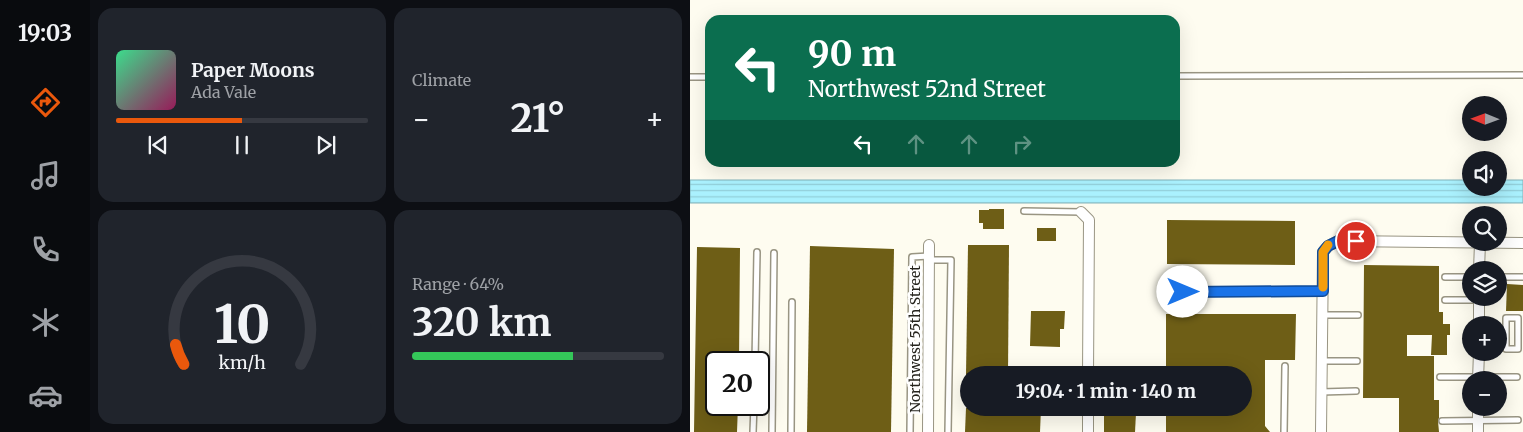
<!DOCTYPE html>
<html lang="en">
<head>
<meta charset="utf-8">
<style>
  :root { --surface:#171b24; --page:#20242c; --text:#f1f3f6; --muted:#9ea1a6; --line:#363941; --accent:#ea580c }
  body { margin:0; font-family:Merriweather,serif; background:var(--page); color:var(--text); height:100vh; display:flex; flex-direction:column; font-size:19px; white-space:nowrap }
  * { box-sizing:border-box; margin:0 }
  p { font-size:16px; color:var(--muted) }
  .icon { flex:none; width:28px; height:28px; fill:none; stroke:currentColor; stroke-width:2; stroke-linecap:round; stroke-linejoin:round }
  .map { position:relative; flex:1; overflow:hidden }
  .details { display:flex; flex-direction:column; gap:8px; padding:8px; background:#0d0f14; width:600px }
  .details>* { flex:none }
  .guide { position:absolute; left:15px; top:15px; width:475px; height:152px; border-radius:15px; box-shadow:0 5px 20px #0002; background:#0b6e4f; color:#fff; overflow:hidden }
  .needle { width:32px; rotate:271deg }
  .fabs { position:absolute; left:772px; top:96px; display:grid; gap:10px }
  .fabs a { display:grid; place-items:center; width:45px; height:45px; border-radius:50%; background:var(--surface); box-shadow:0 5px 20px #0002; font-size:25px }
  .speed { position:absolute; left:15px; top:351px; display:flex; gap:10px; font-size:25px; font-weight:700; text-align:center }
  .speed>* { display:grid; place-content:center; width:65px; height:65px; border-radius:50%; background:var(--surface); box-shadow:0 5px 20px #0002; line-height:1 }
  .speed .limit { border:2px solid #111; border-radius:8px; background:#fff; color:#111 }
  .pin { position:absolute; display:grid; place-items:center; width:42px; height:42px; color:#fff; margin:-21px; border:2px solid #fff; border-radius:50%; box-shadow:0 1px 5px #0007 }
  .me { position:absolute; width:55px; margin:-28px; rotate:90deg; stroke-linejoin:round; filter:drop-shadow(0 0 4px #0008) }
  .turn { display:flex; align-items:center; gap:18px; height:105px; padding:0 20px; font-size:22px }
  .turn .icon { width:65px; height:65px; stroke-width:2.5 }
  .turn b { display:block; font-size:35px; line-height:42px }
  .lanes { display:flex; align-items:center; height:48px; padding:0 20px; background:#0003; justify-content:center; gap:25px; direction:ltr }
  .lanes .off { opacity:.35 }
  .big { font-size:38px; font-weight:700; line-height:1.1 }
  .details .tile { flex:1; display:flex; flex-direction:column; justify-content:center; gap:8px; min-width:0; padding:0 18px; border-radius:15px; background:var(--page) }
  .details .dial { align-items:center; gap:0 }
  .dial svg { height:130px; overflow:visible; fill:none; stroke:var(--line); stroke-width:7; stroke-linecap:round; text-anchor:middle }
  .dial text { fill:var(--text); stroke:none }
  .song { display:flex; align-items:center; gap:15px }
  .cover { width:60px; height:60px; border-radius:8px; background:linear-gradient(135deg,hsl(150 70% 55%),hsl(330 70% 35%)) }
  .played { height:5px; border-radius:2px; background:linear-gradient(90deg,var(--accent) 50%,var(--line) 50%) }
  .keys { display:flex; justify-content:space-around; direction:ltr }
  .heat { display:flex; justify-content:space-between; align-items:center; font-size:28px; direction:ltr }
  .charge { height:8px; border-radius:4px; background:linear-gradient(90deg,#34c759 64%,var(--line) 0) }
  .details .tiles { flex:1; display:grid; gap:8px; grid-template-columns:repeat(2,1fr) }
  .trip { position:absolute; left:270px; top:366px; width:292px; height:50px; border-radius:25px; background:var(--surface); box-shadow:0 5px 20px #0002; font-weight:700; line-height:50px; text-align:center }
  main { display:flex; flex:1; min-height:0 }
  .tab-bar { display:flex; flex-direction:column; width:90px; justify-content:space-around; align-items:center; background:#090b0e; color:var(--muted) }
  .tab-bar .icon { width:35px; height:35px }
  .tab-bar .current { color:var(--accent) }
  .tab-bar b { font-size:22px; color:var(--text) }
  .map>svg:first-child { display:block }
  .water { fill:url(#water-rules); stroke:#82b3ba }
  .building { fill:#6e5e16 }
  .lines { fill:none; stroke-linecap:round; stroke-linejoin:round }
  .service-casing { stroke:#999583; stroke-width:8 }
  .minor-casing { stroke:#999583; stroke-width:12 }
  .service { stroke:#fff; stroke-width:5 }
  .minor { stroke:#fff; stroke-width:10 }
  .route-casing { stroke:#114b97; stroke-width:12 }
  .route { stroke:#1a73e8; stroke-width:9 }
  .slow { stroke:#f59e0b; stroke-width:9 }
  .labels { text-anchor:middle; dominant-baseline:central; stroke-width:5; stroke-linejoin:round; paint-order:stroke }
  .street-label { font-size:14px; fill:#25231c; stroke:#fff }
</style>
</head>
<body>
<main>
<nav class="tab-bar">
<b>19:03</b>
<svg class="icon current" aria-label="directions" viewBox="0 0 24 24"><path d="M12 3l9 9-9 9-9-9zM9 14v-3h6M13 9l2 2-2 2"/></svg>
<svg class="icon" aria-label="music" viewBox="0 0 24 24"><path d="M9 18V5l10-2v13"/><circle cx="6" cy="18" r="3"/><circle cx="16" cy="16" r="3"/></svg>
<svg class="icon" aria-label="phone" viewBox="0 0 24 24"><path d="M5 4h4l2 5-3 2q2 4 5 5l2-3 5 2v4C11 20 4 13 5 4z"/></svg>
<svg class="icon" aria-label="climate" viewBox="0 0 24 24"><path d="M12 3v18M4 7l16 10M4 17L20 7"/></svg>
<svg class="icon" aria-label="car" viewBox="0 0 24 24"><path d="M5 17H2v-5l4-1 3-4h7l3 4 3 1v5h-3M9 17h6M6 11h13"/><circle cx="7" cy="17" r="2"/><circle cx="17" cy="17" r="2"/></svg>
</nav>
<section class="details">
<div class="tiles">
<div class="tile">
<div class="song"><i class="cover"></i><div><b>Paper Moons</b><p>Ada Vale</p></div></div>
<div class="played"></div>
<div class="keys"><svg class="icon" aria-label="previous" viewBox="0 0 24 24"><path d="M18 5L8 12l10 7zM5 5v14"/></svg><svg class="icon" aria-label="pause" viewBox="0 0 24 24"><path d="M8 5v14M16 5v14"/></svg><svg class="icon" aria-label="next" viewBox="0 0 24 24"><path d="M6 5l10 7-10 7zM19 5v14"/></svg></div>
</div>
<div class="tile"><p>Climate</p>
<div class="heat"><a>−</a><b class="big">21°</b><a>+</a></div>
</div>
<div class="tile dial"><svg viewBox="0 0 100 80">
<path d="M14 69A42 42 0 1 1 86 69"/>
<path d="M14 69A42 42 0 0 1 9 57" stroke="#ea580c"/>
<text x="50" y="56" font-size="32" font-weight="700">10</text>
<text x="50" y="72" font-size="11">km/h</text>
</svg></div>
<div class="tile"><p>Range · 64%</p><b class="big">320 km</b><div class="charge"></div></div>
</div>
</section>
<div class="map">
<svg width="833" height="432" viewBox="0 0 833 432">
  <defs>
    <pattern id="water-rules" width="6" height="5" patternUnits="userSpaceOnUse" patternTransform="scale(1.25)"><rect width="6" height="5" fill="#aaf1fe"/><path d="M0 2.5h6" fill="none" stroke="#92ced9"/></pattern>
  </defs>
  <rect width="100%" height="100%" fill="#fefcf0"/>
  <path class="water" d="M0 180H781V188H809V180H833V203H0Z"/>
  <g class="building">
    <path d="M299 209H314V229H293V223H289V210H299Z"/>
    <path d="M477 220 605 221V265L477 264Z"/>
    <rect x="347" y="228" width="19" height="13"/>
    <path d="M278 245H319L318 375H276Z"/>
    <path d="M120 246 204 249 201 432H117Z"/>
    <path d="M7 247 50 248 49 362H26V405H48L47 432H4Z"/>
    <path d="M674 265 749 266V312H753V324H760V335H757V355H741L742 335H717V356H744V400H749V418L748 421 749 432H709V398H673Z"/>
    <path d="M817 284 833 285V311H816Z"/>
    <path d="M341 311H375L374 329H370V347L340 346Z"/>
    <path d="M476 314H606L605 360H575V426L580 432H476V408H554V375H476Z"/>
    <path d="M276 408H351L350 432H275Z"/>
    <path d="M414 412 446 413 445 432H414Z"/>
  </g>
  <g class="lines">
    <defs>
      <g id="service">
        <path d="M485 76 833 75"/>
        <path d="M0 77H20"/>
        <path d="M334 211 391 212"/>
        <path d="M239 260H261L258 432"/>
        <path d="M755 277H781"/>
        <path d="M809 277H833"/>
        <path d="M493 292 632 291"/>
        <path d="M755 300H789"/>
        <path d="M633 315H668"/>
        <rect x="816" y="318" width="12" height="31"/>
        <path d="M632 361H667"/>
        <path d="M65 362 67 252"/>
        <path d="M750 377H827"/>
        <path d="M631 392 666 391"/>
        <path d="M752 421 828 420"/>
        <path d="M63 432 64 405"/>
        <path d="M82 432 84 253"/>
        <path d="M101 432 102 302"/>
        <path d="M220 432 222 257 239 256"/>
        <path d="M594 432 595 366"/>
      </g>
      <g id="minor">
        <path d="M391 212 399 220 398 375"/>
        <path d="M789 270 790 243"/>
        <path d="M789 325V298"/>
        <path d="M788 380 789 352"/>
        <path d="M238 432 239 245"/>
        <path d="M398 432V408"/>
        <path d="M631 432 633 252 638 246 648 241 833 243"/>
        <path d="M788 432V408"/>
      </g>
    </defs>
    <use href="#service" class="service-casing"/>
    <use href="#minor" class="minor-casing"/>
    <use href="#service" class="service"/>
    <use href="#minor" class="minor"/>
  </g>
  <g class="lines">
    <defs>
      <path id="route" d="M493 292 633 291V252L638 246 648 241H666"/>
    </defs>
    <use href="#route" class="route-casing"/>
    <use href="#route" class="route"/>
    <path class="slow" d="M633 287V252L638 245"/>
  </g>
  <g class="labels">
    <g class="street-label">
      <text transform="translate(225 339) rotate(-90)">Northwest 55th Street</text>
    </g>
  </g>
</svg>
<div class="fabs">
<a><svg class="needle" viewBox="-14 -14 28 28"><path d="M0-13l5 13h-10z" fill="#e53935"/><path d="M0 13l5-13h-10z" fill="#9ea1a6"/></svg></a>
<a><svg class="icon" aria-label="sound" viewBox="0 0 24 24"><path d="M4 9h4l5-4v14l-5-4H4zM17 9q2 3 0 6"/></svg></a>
<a><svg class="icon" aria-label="search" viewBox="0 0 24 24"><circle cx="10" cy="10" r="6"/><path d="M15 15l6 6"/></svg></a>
<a><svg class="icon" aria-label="layers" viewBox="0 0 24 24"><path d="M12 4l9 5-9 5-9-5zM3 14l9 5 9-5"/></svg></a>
<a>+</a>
<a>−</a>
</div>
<div class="speed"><div class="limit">20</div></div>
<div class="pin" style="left:666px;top:241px;background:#d93025"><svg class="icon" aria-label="arrive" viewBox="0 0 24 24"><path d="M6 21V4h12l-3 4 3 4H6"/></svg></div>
<svg class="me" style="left:493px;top:292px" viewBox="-20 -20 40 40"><circle r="19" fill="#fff"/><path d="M0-13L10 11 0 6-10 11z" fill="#1a73e8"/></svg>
<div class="trip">19:04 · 1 min · 140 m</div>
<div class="guide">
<div class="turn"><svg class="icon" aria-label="left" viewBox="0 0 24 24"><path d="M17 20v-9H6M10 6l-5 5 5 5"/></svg><div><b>90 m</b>Northwest 52nd Street</div></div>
<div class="lanes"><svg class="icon" aria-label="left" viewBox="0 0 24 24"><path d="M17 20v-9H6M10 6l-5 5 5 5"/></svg><svg class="icon off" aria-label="ahead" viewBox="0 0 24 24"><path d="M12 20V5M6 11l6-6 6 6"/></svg><svg class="icon off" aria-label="ahead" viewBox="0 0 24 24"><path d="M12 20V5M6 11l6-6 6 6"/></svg><svg class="icon off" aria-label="right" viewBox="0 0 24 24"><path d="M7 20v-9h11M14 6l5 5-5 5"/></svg></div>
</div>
</div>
</main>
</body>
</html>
